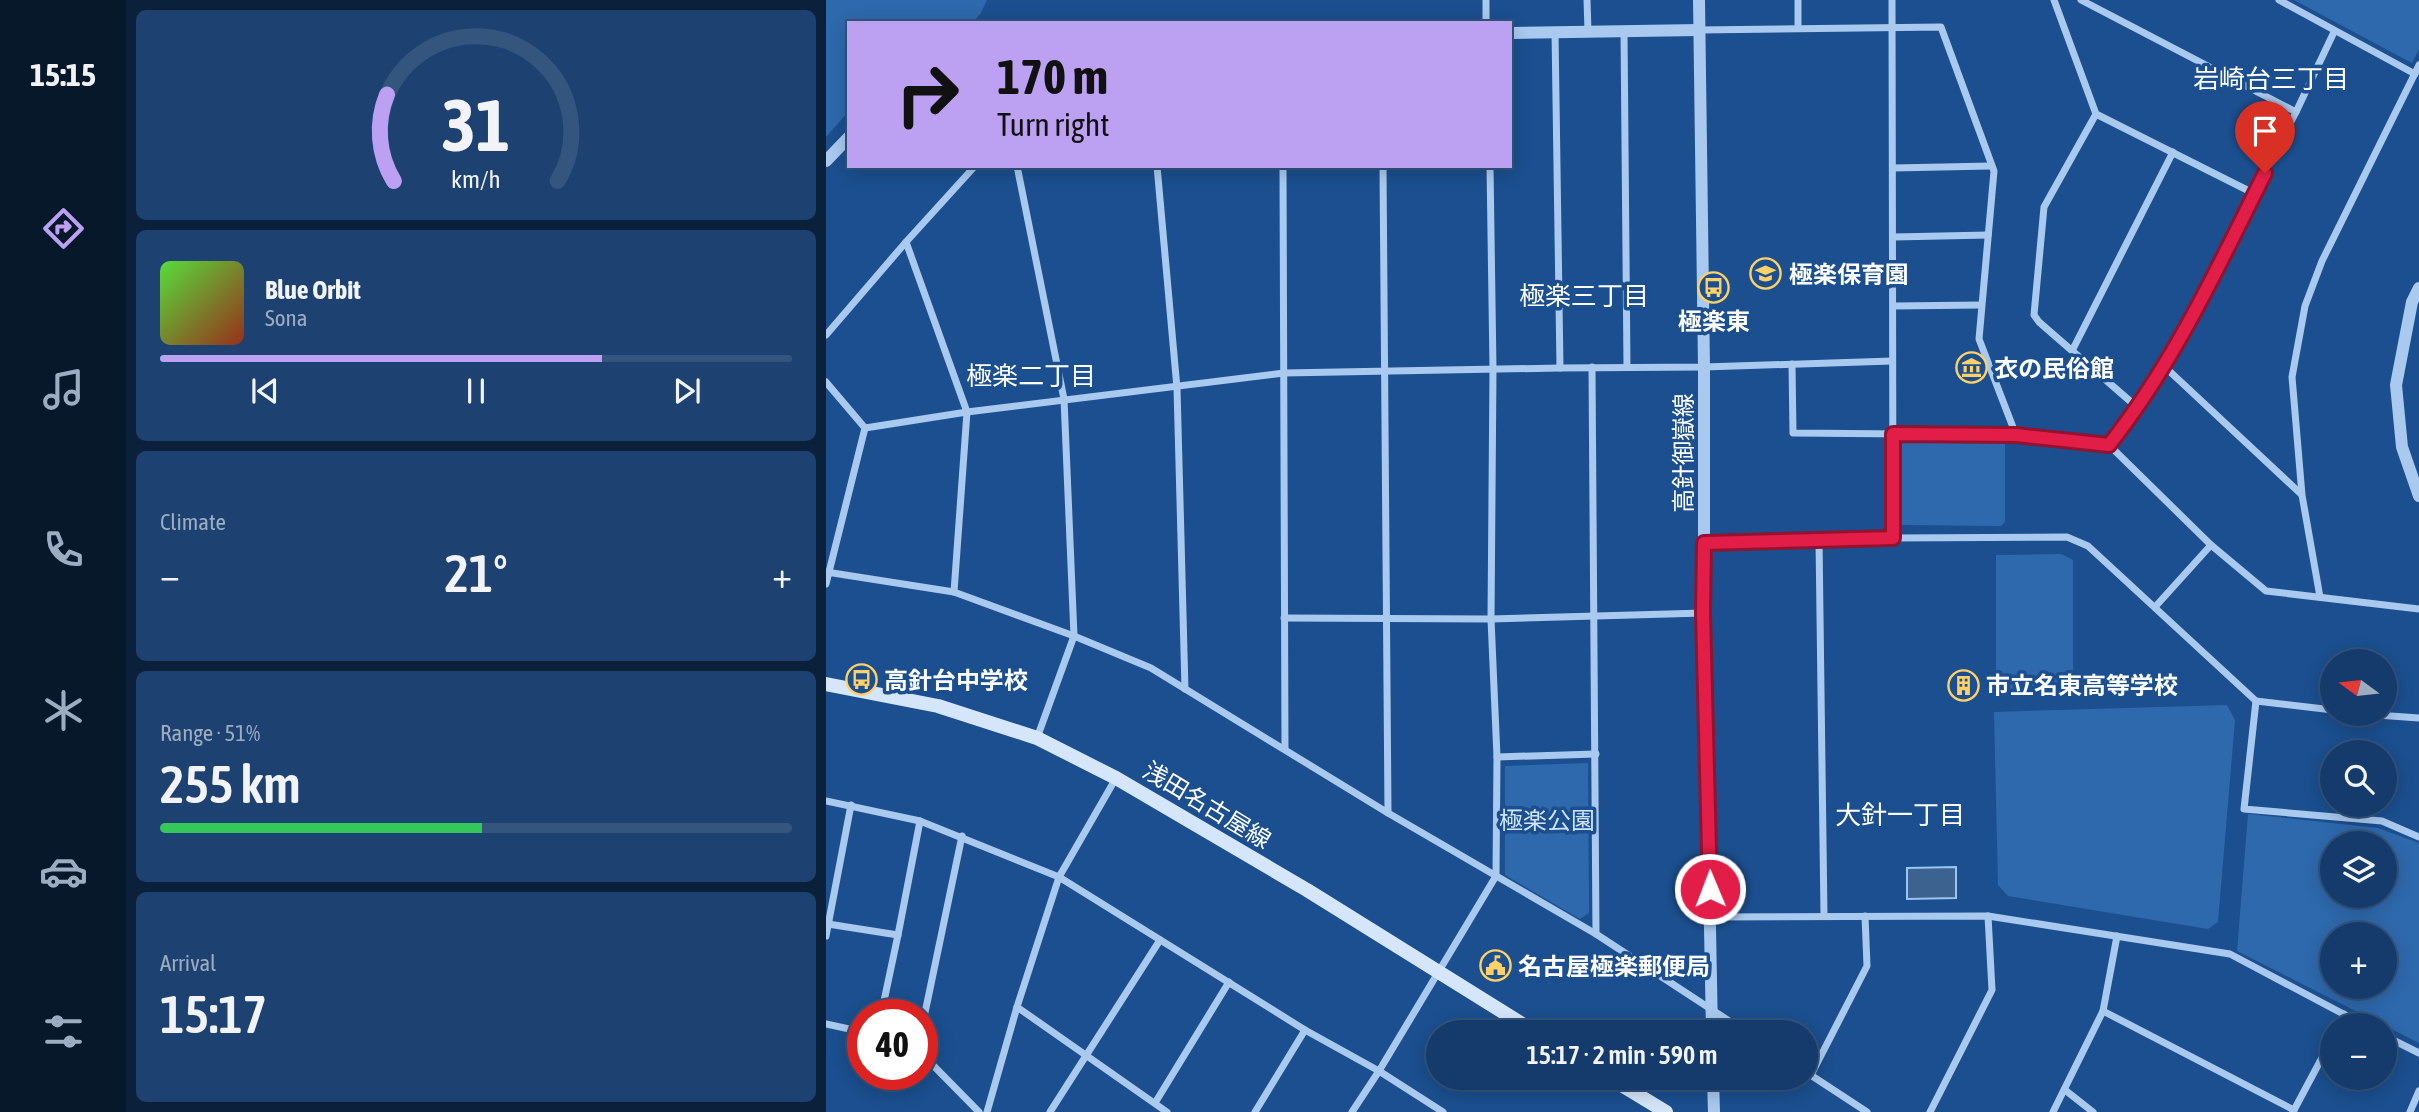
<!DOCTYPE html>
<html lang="en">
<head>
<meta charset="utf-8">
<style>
  :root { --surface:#143b6b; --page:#1d4271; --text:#f1f3f6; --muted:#9dadc1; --line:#33557e; --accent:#bca0f2 }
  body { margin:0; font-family:"Asap Condensed","Noto Sans JP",sans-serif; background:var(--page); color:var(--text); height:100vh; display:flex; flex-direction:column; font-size:26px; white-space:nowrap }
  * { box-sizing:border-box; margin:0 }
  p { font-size:23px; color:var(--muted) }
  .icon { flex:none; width:38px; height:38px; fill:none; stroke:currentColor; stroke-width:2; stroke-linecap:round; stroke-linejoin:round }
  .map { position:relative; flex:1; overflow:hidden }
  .panel { display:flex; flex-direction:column; gap:10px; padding:10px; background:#0b203b; width:700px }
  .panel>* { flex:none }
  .banner { position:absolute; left:21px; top:21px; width:665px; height:147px; border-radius:0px; box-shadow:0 4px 18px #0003,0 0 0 2px var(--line); background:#bca0f2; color:#111; overflow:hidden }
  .needle { width:46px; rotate:285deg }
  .controls { position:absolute; left:1494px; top:649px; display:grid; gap:14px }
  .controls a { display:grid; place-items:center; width:77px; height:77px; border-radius:50%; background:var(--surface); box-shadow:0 4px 18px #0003,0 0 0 2px var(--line); font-size:35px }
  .speed { position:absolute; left:21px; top:999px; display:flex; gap:14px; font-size:35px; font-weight:700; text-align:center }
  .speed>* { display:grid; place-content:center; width:91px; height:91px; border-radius:50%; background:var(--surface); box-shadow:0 4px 18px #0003,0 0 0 2px var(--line); line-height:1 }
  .speed .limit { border:10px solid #d22; background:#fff; color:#111 }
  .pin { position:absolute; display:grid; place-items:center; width:60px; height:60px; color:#fff; margin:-72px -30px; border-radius:50% 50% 50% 0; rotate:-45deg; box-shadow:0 0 7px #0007 }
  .pin .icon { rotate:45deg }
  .me { position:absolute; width:77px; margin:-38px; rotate:359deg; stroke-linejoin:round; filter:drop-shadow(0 0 5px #0008) }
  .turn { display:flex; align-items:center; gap:24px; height:147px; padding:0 35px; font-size:32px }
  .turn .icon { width:91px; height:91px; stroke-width:2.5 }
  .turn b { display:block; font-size:49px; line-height:60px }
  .big { font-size:52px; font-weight:600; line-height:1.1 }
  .panel .tile { flex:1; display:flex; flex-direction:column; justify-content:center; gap:10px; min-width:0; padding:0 24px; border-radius:10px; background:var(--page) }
  .panel .dial { align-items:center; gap:0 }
  .dial svg { height:182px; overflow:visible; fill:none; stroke:var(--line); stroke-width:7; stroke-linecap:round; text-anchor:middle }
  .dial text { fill:var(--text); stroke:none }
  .song { display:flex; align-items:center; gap:21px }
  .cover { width:84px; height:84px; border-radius:10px; background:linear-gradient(135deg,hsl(110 70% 55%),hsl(10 70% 35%)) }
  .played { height:7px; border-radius:4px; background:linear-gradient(90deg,var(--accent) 70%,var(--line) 70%) }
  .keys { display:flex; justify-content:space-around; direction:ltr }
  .heat { display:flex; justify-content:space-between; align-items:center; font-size:38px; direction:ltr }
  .charge { height:10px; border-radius:5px; background:linear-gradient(90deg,#34c759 51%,var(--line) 0) }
  .trip { position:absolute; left:600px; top:1020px; width:392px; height:70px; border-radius:35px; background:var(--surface); box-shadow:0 4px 18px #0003,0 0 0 2px var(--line); font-weight:600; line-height:70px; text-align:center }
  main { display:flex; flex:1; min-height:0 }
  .tabs { display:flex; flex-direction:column; width:126px; justify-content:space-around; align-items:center; background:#08182b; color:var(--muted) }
  .tabs .icon { width:49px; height:49px }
  .tabs .on { color:var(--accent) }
  .tabs b { font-size:32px; color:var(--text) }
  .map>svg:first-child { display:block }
  .green { fill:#2e69ad; fill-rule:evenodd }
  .water { fill:#3c6290; stroke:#9cc4f0; stroke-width:2 }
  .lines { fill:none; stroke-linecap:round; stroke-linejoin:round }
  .minor { stroke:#a9c9ee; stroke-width:7 }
  .tertiary { stroke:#a9c9ee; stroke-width:12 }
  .secondary { stroke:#d6e6fa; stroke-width:14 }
  .route-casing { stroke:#92132f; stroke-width:18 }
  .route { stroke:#e11d48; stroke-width:12 }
  .labels { text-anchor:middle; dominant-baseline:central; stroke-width:7; stroke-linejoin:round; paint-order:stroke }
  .poi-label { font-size:24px; font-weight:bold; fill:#fff; stroke:#1b4f8f; text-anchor:start }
  .street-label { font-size:24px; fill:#fff; stroke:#1b4f8f }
  .park-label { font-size:24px; fill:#cfe3fa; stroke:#1b4f8f }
  .neighbourhood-label { font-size:26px; fill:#fff; stroke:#1b4f8f }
</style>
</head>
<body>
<main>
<nav class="tabs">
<b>15:15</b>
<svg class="icon on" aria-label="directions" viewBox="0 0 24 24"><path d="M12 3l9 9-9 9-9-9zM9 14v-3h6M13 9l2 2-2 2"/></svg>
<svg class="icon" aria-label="music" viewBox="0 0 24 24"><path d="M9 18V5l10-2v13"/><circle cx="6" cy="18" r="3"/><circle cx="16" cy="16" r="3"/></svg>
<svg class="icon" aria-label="phone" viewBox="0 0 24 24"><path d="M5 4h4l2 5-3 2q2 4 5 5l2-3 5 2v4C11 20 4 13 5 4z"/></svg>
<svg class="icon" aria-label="climate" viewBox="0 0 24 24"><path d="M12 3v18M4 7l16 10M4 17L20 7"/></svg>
<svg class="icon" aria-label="car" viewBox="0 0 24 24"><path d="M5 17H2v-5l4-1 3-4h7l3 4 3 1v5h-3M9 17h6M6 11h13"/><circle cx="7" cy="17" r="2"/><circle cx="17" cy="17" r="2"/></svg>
<svg class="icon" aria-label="filters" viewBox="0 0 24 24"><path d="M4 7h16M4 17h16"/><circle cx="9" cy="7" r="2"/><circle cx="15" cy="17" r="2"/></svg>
</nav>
<section class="panel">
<div class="tile dial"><svg viewBox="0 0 100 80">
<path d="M14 69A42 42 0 1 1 86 69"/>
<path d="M14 69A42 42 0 0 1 11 31" stroke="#bca0f2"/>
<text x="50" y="56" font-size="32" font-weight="700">31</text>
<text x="50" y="72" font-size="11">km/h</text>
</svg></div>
<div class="tile">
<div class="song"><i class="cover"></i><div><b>Blue Orbit</b><p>Sona</p></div></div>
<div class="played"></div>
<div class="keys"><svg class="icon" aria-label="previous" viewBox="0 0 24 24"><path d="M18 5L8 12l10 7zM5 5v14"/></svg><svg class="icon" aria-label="pause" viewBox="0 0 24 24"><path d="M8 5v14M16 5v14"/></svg><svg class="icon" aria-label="next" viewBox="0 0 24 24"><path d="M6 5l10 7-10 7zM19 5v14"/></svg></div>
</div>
<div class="tile"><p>Climate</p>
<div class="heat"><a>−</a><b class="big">21°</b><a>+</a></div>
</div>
<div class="tile"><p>Range · 51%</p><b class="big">255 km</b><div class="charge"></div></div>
<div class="tile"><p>Arrival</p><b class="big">15:17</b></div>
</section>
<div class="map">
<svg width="1593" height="1112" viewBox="0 0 1593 1112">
  <rect width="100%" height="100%" fill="#1b4f8f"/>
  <g class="green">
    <path d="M0 0H161L155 13 146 23H23V111L0 137Z"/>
    <path d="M1468 0H1593V49L1586 63Z"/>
    <path d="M1179 439V522L1175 526 1076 525V440Z"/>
    <path d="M1235 554 1247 560V691L1178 692 1170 685V555Z"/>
    <path d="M1401 705 1409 720 1392 922 1382 929 1182 896 1172 885 1168 712Z"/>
    <path d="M762 763 763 913 754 919 679 875V766Z"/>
    <path d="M1422 814 1552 828 1593 843V1043L1411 951ZM1507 844H1559V896H1507ZM1559 934V987H1507V934Z"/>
  </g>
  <path class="water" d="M1130 867V898L1081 899V868Z"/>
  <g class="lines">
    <g class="minor">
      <path d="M660 0V23"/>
      <path d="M761 0 762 31"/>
      <path d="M972 0V27"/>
      <path d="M1066 0 1067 538"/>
      <path d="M1228 0 1270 114 1429 194"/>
      <path d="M1255 0 1470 112"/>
      <path d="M1453 0 1589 74"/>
      <path d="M873 30 1115 27 1168 171 1153 339 1190 435"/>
      <path d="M798 31 801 367"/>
      <path d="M729 32 734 368"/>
      <path d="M1270 114 1218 207 1208 315 1213 322 1312 408"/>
      <path d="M191 166 238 399 248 636 211 738"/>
      <path d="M331 166 351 388 359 689"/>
      <path d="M457 166 459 749"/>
      <path d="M557 166 562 813"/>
      <path d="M1067 168 1165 166"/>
      <path d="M1068 237 1162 235"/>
      <path d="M80 242 141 412 128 592"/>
      <path d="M1068 306 1155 305"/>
      <path d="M0 335 80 242 149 166"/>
      <path d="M1247 349 1347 152"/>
      <path d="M966 364 967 433 1190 435 1283 445 1385 545 1440 591 1593 609"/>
      <path d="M766 367 770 934"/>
      <path d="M1339 367 1475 494"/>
      <path d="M0 382 39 428 0 584"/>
      <path d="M39 428 141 412 458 373 734 368 878 367 1066 361"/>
      <path d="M1283 445 1312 408 1339 367 1470 112 1508 32"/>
      <path d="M993 540 998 916"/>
      <path d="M878 543 1067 538 1241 537 1262 546 1430 701 1507 710"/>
      <path d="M0 572 128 592 248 636 325 668 562 813 770 934 920 1032"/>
      <path d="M1494 597 1476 495 1466 377 1479 306 1496 261 1593 65"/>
      <path d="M1329 607 1385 545"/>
      <path d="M458 618 665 619 878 613"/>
      <path d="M1430 701 1418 809 1556 821 1593 837"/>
      <path d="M1537 714 1593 718"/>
      <path d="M671 757 770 754"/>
      <path d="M0 801 94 821 233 877 479 1030 553 1071 617 1112"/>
      <path d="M884 917 1162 916 1404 954 1540 1026"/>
      <path d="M2 924 72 935 94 821"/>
      <path d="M0 936 25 805"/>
      <path d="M191 1007 341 1112"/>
      <path d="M1277 1011 1468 1110"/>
      <path d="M55 1015 72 935"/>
      <path d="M0 1024 37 1032"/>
      <path d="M1513 1026 1518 1014"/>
      <path d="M96 1027 136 836"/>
      <path d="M1559 1036 1593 1053"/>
      <path d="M96 1054 153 1112"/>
      <path d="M980 1072 1041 1112"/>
      <path d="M985 1075 1041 966 1039 916"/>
      <path d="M1239 1090 1267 1112"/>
      <path d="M329 1103 403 982"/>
      <path d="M161 1112 191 1007 233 877 290 778"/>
      <path d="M224 1112 334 940"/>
      <path d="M429 1112 479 1030"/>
      <path d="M526 1112 553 1071 670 876 671 757 665 619 667 369 664 166"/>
      <path d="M1104 1112 1166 990 1162 916"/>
      <path d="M1227 1112 1277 1011 1291 936"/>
      <path d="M1467 1112 1507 1037"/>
      <path d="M1584 1112 1593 1091"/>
    </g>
    <g class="tertiary">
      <path d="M873 0 878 367V613L886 1032"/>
      <path d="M684 33 873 30"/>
      <path d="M0 161 23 137"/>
      <path d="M1593 288 1586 302 1570 385 1576 447 1593 496"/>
      <path d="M887 1078 888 1112"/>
    </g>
    <g class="secondary">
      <path d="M0 684 112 706 211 738 290 778 481 890 709 1032"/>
      <path d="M784 1078 840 1112"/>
    </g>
  </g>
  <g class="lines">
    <defs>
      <path id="route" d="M884 889 877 613 878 543 1067 538V434L1190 435 1283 445C1348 363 1392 267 1439 173"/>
    </defs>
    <use href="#route" class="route-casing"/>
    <use href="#route" class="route"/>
  </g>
  <defs>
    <symbol id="school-ring" viewBox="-11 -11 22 22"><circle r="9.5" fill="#1b4f8f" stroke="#ffd166" stroke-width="1.5"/><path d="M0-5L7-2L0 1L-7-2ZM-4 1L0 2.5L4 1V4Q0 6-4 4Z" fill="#ffd166"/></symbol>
    <symbol id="bus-ring" viewBox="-11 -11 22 22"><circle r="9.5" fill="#1b4f8f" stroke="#ffd166" stroke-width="1.5"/><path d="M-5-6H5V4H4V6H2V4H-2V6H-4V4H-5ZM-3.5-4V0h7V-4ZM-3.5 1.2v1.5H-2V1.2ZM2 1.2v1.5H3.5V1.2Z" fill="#ffd166"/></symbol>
    <symbol id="museum-ring" viewBox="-11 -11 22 22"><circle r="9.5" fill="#1b4f8f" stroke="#ffd166" stroke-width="1.5"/><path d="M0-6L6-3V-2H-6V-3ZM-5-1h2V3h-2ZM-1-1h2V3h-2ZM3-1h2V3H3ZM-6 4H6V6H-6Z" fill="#ffd166"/></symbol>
    <symbol id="building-ring" viewBox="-11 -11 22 22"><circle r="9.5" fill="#1b4f8f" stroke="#ffd166" stroke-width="1.5"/><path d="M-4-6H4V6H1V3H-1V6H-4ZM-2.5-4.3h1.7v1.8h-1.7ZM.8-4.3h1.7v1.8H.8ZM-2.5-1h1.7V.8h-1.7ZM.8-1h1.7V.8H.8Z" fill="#ffd166"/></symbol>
    <symbol id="civic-ring" viewBox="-11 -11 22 22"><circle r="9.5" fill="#1b4f8f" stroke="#ffd166" stroke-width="1.5"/><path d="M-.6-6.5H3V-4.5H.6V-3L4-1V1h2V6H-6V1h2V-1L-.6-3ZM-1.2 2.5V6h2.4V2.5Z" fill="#ffd166"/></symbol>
  </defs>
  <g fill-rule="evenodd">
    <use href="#school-ring" x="922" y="256" width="35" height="35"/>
    <use href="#bus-ring" x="870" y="270" width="35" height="35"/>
    <use href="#museum-ring" x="1128" y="350" width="35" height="35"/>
    <use href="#bus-ring" x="18" y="662" width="35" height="35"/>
    <use href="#building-ring" x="1120" y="668" width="35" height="35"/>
    <use href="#civic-ring" x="652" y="948" width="35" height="35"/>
  </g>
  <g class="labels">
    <g class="poi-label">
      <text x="963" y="274">極楽保育園</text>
      <text x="888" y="321" text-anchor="middle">極楽東</text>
      <text x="1168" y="368">衣の民俗館</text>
      <text x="58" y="680">高針台中学校</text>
      <text x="1160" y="685">市立名東高等学校</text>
      <text x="692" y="966">名古屋極楽郵便局</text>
    </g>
    <g class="street-label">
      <text transform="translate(857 453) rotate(-90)">高針御嶽線</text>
      <text transform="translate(381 805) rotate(31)">浅田名古屋線</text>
    </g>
    <g class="park-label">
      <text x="721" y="820">極楽公園</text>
    </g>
    <g class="neighbourhood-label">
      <text x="1445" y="79">岩崎台三丁目</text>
      <text x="758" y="296">極楽三丁目</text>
      <text x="205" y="376">極楽二丁目</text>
      <text x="1074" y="815">大針一丁目</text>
    </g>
  </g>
</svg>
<div class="controls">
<a><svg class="needle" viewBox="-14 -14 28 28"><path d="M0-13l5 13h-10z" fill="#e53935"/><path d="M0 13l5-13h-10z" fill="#9dadc1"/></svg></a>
<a><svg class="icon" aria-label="search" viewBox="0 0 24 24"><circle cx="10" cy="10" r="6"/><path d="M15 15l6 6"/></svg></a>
<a><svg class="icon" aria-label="layers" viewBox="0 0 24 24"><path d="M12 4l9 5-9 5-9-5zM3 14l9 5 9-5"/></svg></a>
<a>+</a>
<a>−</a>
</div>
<div class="speed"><div class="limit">40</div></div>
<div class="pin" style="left:1439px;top:173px;background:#d93025"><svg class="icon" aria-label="arrive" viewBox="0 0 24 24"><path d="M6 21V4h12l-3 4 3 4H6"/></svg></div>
<svg class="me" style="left:884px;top:889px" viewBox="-20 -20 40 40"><circle r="17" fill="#e11d48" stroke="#fff" stroke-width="3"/><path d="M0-11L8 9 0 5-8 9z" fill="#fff"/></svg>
<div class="trip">15:17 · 2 min · 590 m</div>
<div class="banner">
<div class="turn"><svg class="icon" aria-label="right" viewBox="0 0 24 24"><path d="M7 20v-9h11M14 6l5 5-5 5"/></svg><div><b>170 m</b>Turn right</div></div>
</div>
</div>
</main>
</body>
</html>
